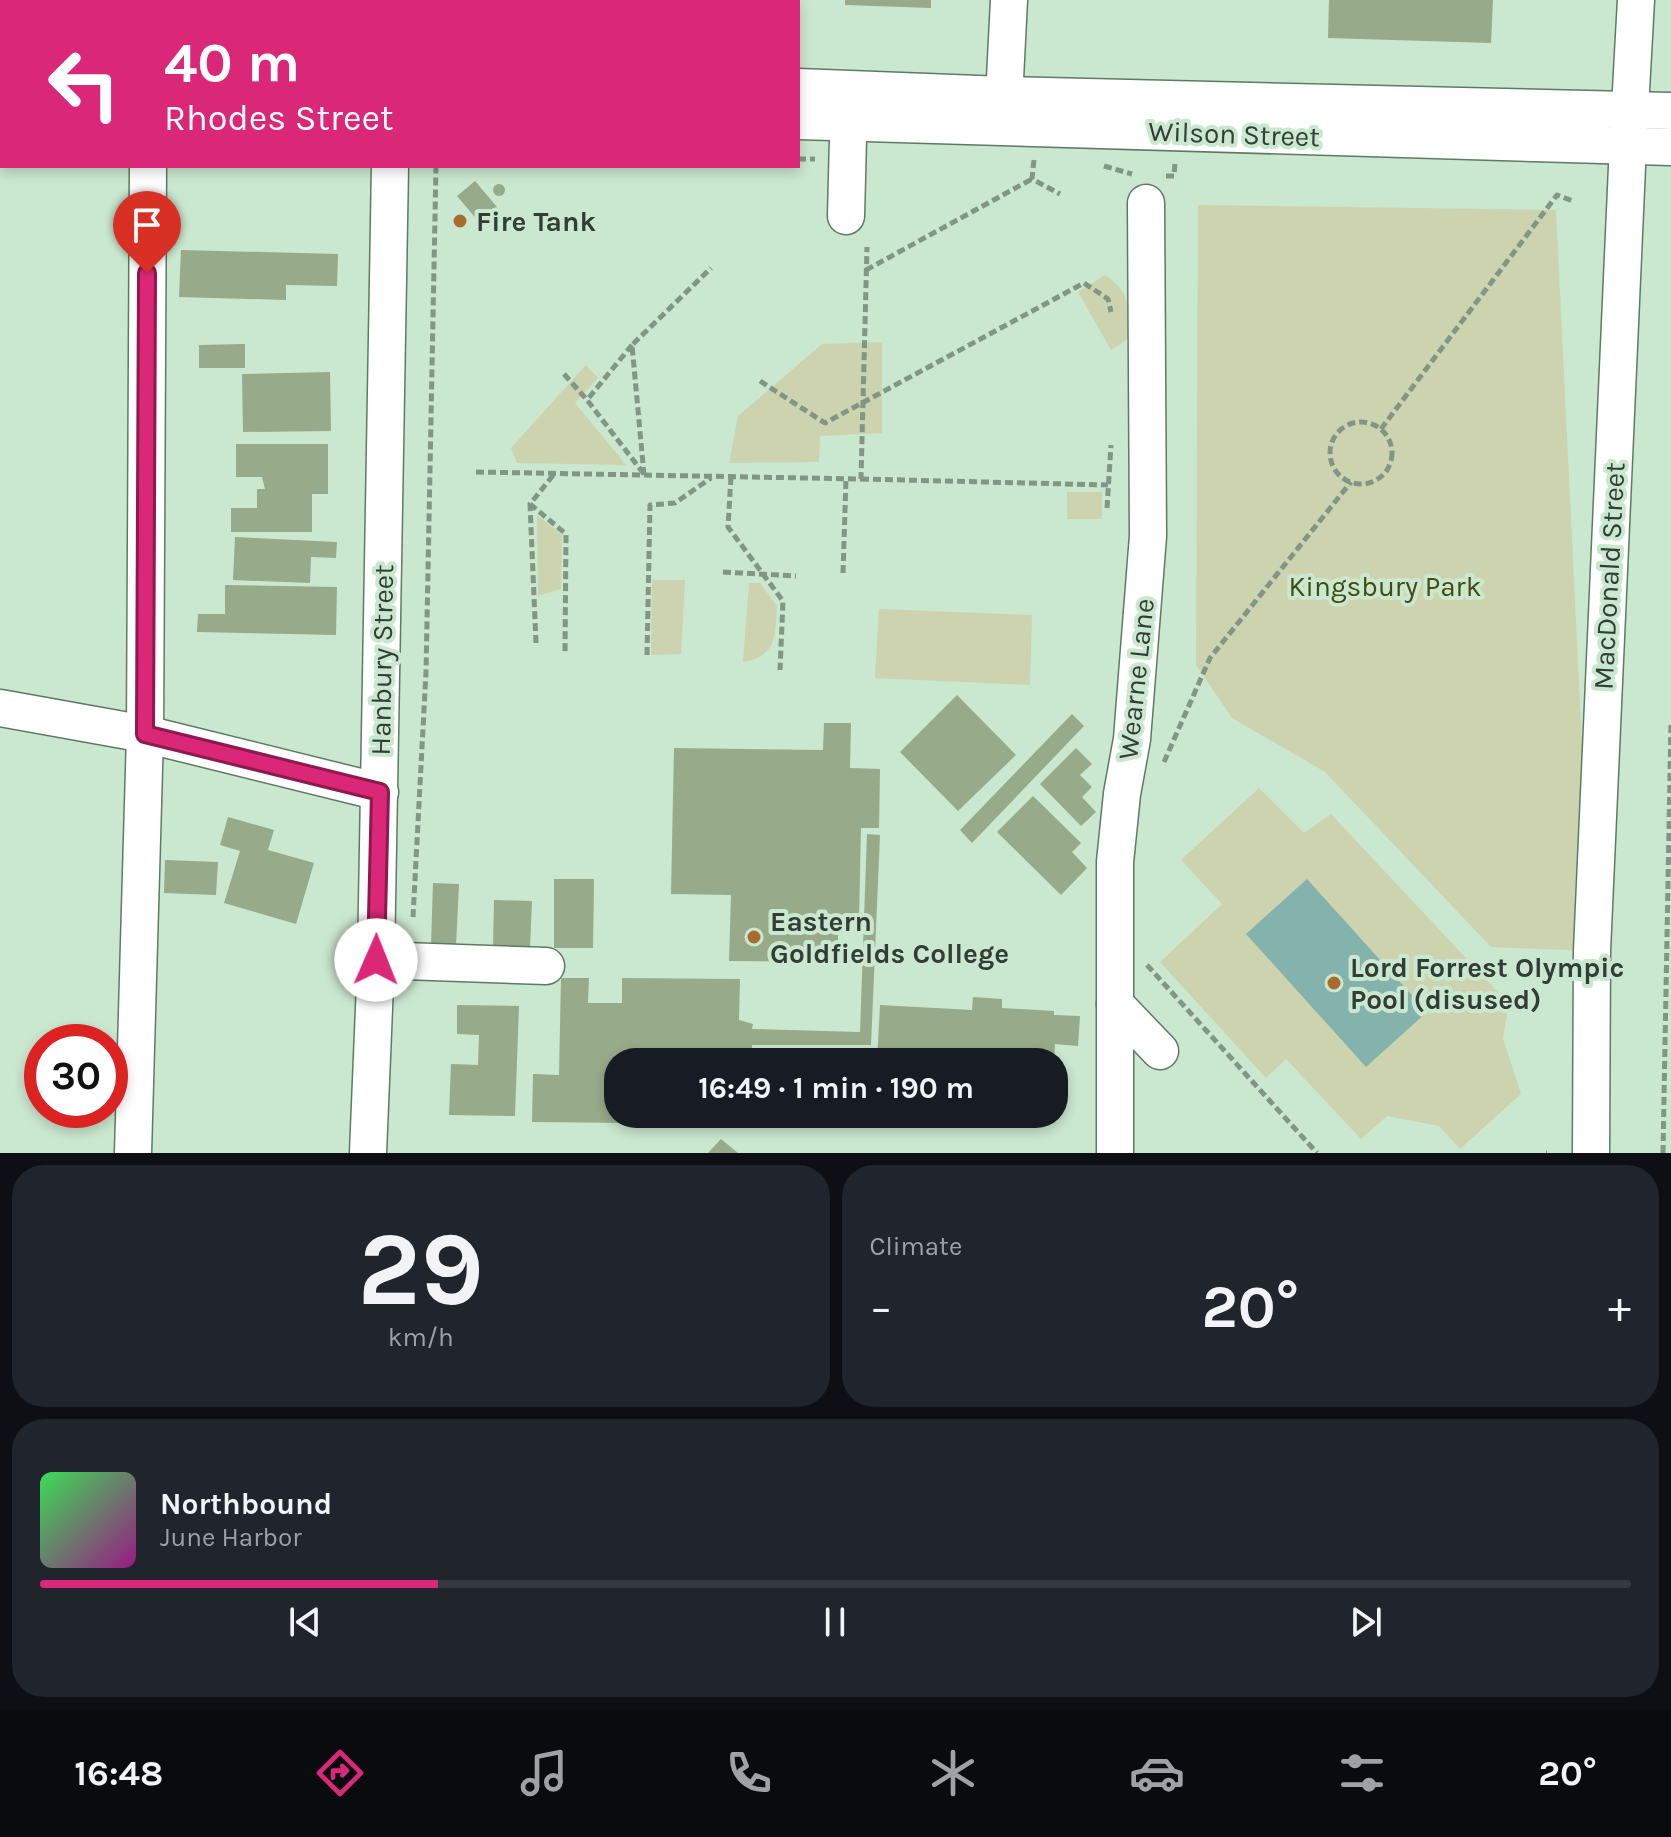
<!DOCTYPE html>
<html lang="en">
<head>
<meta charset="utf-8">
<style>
  :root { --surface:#171b24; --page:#20242c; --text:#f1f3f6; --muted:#9ea1a6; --line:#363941; --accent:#db2777 }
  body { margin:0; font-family:Karla,sans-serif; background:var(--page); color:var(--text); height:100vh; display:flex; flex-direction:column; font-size:30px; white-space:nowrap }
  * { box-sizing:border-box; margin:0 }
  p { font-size:26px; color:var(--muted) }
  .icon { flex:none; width:44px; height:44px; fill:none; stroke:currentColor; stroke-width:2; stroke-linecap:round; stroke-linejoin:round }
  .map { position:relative; height:1153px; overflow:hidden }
  .sheet { display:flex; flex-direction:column; gap:12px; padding:12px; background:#0d0f14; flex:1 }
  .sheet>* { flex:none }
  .top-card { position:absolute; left:0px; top:0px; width:800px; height:168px; box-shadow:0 4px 12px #0003; background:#db2777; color:#fff; overflow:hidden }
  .speed { position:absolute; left:24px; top:1024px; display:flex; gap:16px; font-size:40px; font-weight:700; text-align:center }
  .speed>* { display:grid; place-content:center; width:104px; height:104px; border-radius:50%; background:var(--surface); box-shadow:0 4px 12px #0003; line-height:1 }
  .speed .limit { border:12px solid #d22; background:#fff; color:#111 }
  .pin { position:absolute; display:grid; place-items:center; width:68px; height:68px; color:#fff; margin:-82px -34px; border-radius:50% 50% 50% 0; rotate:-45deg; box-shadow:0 0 8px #0007 }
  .pin .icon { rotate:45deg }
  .me { position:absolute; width:88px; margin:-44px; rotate:1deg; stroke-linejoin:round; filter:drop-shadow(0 0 6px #0008) }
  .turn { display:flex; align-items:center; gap:28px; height:168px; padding:0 32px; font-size:36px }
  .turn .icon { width:104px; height:104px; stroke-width:2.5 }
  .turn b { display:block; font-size:56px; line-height:68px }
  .big { font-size:60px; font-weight:700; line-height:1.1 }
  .sheet .card { flex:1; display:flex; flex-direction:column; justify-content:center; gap:12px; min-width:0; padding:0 28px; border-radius:32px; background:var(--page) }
  .sheet .dial { align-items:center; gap:0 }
  .dial b { font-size:104px; line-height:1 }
  .song { display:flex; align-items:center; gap:24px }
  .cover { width:96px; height:96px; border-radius:12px; background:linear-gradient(135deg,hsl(130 70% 55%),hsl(310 70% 35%)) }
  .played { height:8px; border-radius:4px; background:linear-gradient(90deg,var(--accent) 25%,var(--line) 25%) }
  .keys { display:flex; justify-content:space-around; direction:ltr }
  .heat { display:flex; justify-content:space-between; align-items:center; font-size:44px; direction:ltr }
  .sheet .tiles { flex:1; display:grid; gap:12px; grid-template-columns:1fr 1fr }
  .card:last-child { grid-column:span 2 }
  .trip { position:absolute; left:604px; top:1048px; width:464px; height:80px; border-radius:32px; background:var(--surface); box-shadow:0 4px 12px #0003; font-weight:700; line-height:80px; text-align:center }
  .dock { display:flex; height:128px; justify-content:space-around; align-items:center; background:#090b0e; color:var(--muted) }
  .dock .icon { width:56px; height:56px }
  .dock .current { color:var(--accent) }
  .dock b { font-size:36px; color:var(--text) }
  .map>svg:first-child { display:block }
  .green { fill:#ced3af }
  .water { fill:#84b2ac }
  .building { fill:#97aa8a }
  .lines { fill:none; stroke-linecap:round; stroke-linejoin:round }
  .minor-casing { stroke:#5f7a64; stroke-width:39 }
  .path { stroke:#819685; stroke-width:5; stroke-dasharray:8 4; stroke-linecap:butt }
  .minor { stroke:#fff; stroke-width:36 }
  .route-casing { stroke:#8e194d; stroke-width:20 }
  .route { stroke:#db2777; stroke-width:14 }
  .poi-dot { fill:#aa6b31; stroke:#cae7cf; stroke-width:3 }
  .labels { text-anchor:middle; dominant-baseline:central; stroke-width:8; stroke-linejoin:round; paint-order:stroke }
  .street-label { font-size:28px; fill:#323e35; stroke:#cae7cf }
  .poi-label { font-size:28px; font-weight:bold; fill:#323e35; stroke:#cae7cf; text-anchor:start }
  .park-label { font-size:28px; fill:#454a10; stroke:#cae7cf }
</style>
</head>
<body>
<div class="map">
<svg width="1671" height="1153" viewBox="0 0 1671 1153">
  <rect width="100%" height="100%" fill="#cae7cf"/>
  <g class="green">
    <path d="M1198 205 1556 210 1592 951 1491 947 1325 772 1232 718 1196 665Z"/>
    <path d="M1105 275C1132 293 1129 309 1128 339L1111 350 1078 292Z"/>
    <path d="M882 342V433L820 436 819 462 729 463 738 416 822 344Z"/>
    <path d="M586 365 598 378 575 403 626 465 517 463 511 448Z"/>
    <rect x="1067" y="492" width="35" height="27"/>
    <path d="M537 515 562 535 561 589 538 596Z"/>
    <path d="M652 580H685L681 654 651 655Z"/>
    <path d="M749 583H760L777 606C775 635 778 656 743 662Z"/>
    <path d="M879 609 1032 615 1030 685 875 678Z"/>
    <path d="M1259 788 1304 833 1331 814 1509 1004 1503 1038 1521 1094 1460 1149 1439 1126 1387 1116 1361 1139 1286 1059 1266 1078 1160 962 1222 904 1181 860Z"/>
  </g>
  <path class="water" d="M1307 879 1427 1012 1366 1067 1246 934Z"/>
  <g class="building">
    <path d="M845 0H931V8L845 5Z"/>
    <path d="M1329 0H1493L1491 43 1328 38Z"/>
    <path d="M475 181 497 207 479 222 457 196Z"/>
    <circle cx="499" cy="190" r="6"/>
    <circle cx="460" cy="221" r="6"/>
    <path d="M181 250 338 254 337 286 286 285V300L179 297Z"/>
    <path d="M245 344V368H199V345Z"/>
    <path d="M330 372 331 431 243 432 242 374Z"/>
    <path d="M236 444H328V494H312V532H231V508H257V489H265L262 477H236Z"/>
    <path d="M235 537 337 542 336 558 311 557 310 583 233 580Z"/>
    <path d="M225 585 337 587 336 635 197 632 198 614H225Z"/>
    <path d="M957 695 1016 755 958 811 900 752Z"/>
    <path d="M1072 714 1084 726 972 843 960 830Z"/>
    <path d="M824 723H851L850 768 880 769 879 828H861L859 921 838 920V962L729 961 731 895 671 894 674 748 823 750Z"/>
    <path d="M1076 748 1092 764 1080 775 1092 787 1082 797 1096 812 1081 826 1040 784Z"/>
    <path d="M1033 796 1081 843 1072 852 1087 868 1061 895 997 832Z"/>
    <path d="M228 817 274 830 268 850 314 863 296 924 224 903 240 851 220 845Z"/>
    <path d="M867 834 880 835 871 1045H752V1062H618V1114H734V1124L532 1122 533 1074 559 1075 561 978H589L588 1003H622V978L740 979 739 1020 753 1024 752 1029 860 1032Z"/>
    <path d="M165 860 218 862 216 895 164 893Z"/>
    <path d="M554 879H594L593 948H554Z"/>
    <path d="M433 883 459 884 456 946 431 945Z"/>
    <path d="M494 900 532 901 530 948 493 947Z"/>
    <path d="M973 997 1002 999V1008L1054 1011V1015L1080 1016 1078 1046 1055 1044 1054 1062H877L880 1005 972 1010Z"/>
    <path d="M457 1005 519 1006 515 1116 449 1115 451 1064 478 1065 479 1035 457 1034Z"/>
    <path d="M721 1139 738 1153H708Z"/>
  </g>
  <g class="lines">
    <defs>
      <g id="minor">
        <path d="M56 2V0"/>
        <path d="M391 2V0"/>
        <path d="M689 2V0"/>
        <path d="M0 54H2"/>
        <path d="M798 87 1004 95 1671 111"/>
        <path d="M0 104H2"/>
        <path d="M1003 118 1009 0"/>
        <path d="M798 121 1671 147"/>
        <path d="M846 216 849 99"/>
        <path d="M0 708 145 734 380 792"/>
        <path d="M376 960 546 966"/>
        <path d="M1115 1004 1160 1051"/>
        <path d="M133 1153 145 734 148 166"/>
        <path d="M368 1153 376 960 390 166"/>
        <path d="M1115 1153V862L1122 794 1132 739 1148 536 1146 203"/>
        <path d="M1591 1153 1592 951 1628 144 1636 0"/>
      </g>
    </defs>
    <use href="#minor" class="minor-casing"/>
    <g class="path">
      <path d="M798 159H815"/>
      <path d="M1034 160 1032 179 1060 194"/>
      <path d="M1104 166 1132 174"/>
      <path d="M1166 176H1174L1175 162"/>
      <path d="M866 270 1032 179"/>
      <path d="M632 345 587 400 644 474"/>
      <path d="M564 374 587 400"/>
      <path d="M760 381 825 423 1084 283 1108 299 1111 312"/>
      <circle cx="1361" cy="453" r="31"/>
      <path d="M1381 429 1557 195 1573 201"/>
      <path d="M476 472 861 479 867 247"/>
      <path d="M644 475 632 345 711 268"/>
      <path d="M731 477 728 527 783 601 780 670"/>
      <path d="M861 479 1108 485"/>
      <path d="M530 504 566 534 565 654"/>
      <path d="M1107 508 1111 445"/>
      <path d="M723 572 796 576"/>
      <path d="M843 573 846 479"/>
      <path d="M536 643 530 504 555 473"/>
      <path d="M647 655 650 505 675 503 711 478"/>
      <path d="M1164 762 1210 658 1351 482"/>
      <path d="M413 917 426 672 436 166"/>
      <path d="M1147 965 1317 1153"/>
      <path d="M1546 1153H1547"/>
      <path d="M1663 1153 1671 721"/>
    </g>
    <use href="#minor" class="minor"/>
  </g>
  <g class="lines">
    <defs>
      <path id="route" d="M147 273 145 734 380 792 376 960"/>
    </defs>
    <use href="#route" class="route-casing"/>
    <use href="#route" class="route"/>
  </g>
  <g class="poi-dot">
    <circle cx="460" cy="221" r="8"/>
    <circle cx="754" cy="937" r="8"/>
    <circle cx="1334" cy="983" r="8"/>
  </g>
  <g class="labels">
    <g class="street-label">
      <text transform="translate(1234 134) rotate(2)">Wilson Street</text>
      <text transform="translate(1609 576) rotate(-87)">MacDonald Street</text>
      <text transform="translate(382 660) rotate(-89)">Hanbury Street</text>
      <text transform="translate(1136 679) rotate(-84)">Wearne Lane</text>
    </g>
    <g class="poi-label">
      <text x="476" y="221">Fire Tank</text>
      <text x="770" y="921">Eastern<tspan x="770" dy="32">Goldfields College</tspan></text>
      <text x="1350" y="967">Lord Forrest Olympic<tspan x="1350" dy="32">Pool (disused)</tspan></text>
    </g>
    <g class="park-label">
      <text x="1385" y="586">Kingsbury Park</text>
    </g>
  </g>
</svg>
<div class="speed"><div class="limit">30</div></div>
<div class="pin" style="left:147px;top:273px;background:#d93025"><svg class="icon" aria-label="arrive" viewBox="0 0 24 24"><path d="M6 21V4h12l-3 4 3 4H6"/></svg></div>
<svg class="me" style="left:376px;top:960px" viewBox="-20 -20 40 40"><circle r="19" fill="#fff"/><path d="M0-13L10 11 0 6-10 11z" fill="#db2777"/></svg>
<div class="trip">16:49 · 1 min · 190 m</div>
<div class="top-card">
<div class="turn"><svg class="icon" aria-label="left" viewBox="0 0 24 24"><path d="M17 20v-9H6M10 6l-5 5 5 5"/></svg><div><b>40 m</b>Rhodes Street</div></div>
</div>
</div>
<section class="sheet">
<div class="tiles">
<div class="card dial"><b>29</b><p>km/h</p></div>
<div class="card"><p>Climate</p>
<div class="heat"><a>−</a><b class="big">20°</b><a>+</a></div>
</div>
<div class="card">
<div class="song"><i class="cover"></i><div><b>Northbound</b><p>June Harbor</p></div></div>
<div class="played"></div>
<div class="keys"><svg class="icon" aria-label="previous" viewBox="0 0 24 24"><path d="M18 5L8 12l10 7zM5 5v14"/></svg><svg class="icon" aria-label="pause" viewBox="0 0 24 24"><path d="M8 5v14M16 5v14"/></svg><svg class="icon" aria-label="next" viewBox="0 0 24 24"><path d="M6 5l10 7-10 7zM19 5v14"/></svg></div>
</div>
</div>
</section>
<nav class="dock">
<b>16:48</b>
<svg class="icon current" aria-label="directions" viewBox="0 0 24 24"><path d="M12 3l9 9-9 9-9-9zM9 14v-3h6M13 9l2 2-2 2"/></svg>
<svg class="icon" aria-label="music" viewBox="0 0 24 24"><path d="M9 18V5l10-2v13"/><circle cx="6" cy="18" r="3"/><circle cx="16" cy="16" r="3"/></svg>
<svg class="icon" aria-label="phone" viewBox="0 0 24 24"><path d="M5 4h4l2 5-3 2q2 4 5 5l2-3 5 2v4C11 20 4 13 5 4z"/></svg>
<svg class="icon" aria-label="climate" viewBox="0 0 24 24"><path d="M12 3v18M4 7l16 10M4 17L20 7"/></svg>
<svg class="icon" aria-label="car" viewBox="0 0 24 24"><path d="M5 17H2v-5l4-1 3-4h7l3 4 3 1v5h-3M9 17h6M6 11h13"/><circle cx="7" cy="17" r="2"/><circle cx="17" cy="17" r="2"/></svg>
<svg class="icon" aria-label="filters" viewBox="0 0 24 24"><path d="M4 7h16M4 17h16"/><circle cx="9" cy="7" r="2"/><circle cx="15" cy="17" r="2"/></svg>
<b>20°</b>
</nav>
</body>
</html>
